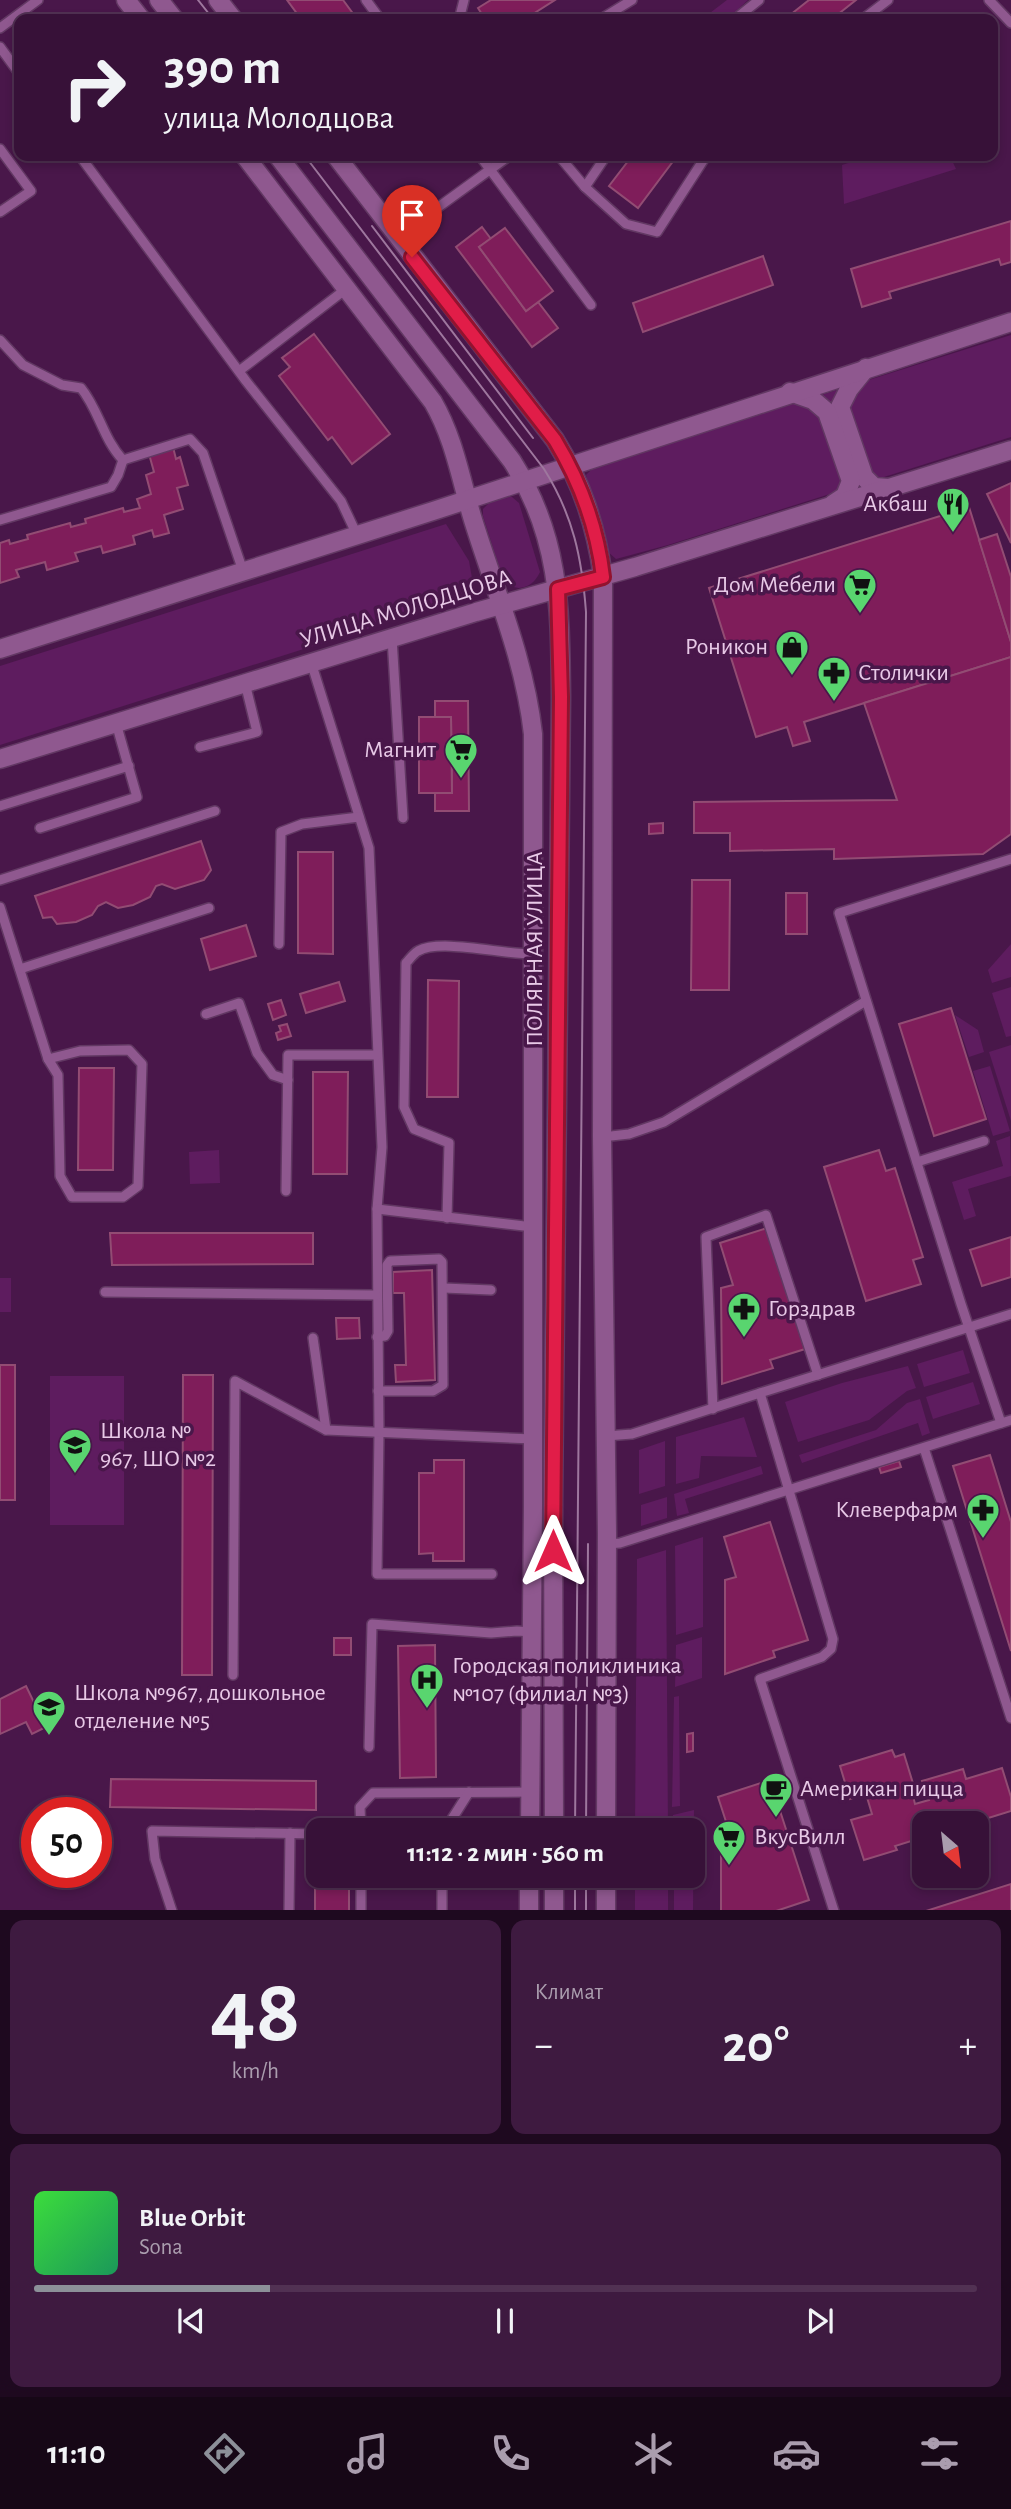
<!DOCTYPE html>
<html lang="ru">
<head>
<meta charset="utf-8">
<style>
  :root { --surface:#371138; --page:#3e1a40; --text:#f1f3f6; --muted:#aa9dae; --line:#513153; --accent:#8c9099 }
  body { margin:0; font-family:"Alegreya Sans",sans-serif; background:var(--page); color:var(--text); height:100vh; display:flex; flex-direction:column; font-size:26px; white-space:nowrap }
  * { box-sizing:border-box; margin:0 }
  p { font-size:23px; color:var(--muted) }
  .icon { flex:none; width:38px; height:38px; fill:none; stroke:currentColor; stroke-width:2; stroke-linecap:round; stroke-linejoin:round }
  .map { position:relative; height:1910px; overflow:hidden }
  .drawer { display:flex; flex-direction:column; gap:10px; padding:10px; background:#1e091f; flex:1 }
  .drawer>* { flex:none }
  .hud { position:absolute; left:14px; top:14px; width:984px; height:147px; border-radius:14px; box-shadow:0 4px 10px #0003,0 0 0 2px var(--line); background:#371138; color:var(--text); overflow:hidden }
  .needle { width:46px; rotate:152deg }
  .controls { position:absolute; left:912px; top:1811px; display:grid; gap:14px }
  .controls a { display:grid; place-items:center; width:77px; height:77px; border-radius:14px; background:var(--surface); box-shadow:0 4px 10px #0003,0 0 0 2px var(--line); font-size:35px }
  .speed { position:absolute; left:21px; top:1797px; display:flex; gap:14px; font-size:35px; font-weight:700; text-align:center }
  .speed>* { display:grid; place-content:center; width:91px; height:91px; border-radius:50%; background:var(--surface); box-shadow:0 4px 10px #0003,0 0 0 2px var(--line); line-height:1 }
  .speed .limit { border:10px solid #d22; background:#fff; color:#111 }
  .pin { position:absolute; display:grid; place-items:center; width:60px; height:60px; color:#fff; margin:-72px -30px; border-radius:50% 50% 50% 0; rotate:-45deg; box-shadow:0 0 7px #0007 }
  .pin .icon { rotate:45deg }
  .me { position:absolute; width:77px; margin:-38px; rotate:0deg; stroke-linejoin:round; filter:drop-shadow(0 0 5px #0008) }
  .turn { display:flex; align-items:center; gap:24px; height:147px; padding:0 35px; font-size:32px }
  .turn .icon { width:91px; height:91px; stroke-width:2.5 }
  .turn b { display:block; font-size:49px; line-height:60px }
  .big { font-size:52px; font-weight:700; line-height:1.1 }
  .drawer .tile { flex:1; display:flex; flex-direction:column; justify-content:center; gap:10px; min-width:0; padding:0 24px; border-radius:14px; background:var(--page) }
  .drawer .dial { align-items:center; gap:0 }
  .dial b { font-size:91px; line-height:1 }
  .song { display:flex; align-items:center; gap:21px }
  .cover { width:84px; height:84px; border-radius:10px; background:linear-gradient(135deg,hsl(120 70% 55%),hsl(150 70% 35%)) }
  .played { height:7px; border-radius:4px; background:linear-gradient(90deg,var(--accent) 25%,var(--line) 25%) }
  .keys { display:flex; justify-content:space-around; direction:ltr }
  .heat { display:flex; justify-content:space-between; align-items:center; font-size:38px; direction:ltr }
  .drawer .tiles { flex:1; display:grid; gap:10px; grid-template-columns:1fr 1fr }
  .tile:last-child { grid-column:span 2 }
  .trip { position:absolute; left:306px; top:1818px; width:399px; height:70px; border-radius:14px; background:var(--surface); box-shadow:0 4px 10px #0003,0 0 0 2px var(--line); font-weight:700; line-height:70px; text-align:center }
  .tab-bar { display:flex; height:112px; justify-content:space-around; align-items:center; background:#160716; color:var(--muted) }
  .tab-bar .icon { width:49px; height:49px }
  .tab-bar .active { color:var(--accent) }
  .tab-bar b { font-size:32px; color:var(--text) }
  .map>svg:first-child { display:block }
  .green { fill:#5e1c5f }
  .building { fill:#7f1d5a; stroke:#924c73; stroke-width:2 }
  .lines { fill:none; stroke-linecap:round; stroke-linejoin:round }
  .lane-casing { stroke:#623863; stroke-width:12 }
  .street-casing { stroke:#623863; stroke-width:21 }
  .secondary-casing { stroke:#623863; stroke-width:21 }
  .lane { stroke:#8f588f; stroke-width:9 }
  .street { stroke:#8f588f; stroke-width:18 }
  .secondary { stroke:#8f588f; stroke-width:18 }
  .tram { stroke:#9e779e; stroke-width:2 }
  .route-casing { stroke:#92132f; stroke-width:18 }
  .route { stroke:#e11d48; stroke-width:12 }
  .labels { text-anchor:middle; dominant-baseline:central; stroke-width:7; stroke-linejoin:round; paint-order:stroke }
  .poi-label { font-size:24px; fill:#e8c9e7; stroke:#49174a; text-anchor:start }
  .street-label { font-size:24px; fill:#e8c9e7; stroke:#49174a }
</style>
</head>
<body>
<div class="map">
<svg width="1011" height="1911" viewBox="0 0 1011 1911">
  <rect width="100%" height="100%" fill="#49174a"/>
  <g class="green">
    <path d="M727 0H748L735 12 733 19H702Z"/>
    <path d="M870 156H950L956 169 844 204 842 165Z"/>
    <path d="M1011 335V437L668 545 616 559 607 551 587 479 586 475 594 467Z"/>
    <path d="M502 496 512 497 519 503 540 572C533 588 517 593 504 582L483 516V509L491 501Z"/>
    <path d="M446 524 469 561 472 578 465 598 0 745V666Z"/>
    <path d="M1011 944V977L992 983 988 970Z"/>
    <path d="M1011 987V1036L1006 1037 992 993Z"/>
    <path d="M955 1015 978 1030 984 1052 969 1057Z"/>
    <path d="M1011 1045V1121L989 1052Z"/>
    <path d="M990 1066 1010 1131 993 1136 973 1071Z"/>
    <path d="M1010 1136 1011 1176 968 1189 976 1216 964 1220 952 1182 1003 1166 996 1141Z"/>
    <path d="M219 1150 220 1183 190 1184 189 1152Z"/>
    <rect x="0" y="1278" width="11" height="34"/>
    <path d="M963 1350 970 1373 924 1387 917 1364Z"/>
    <path d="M908 1366 916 1388 907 1391 869 1420 798 1442 785 1402 842 1383Z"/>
    <rect x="50" y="1376" width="74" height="149"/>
    <path d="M973 1382 980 1404 933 1419 926 1397Z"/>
    <path d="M920 1399 930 1433 922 1436 918 1423 802 1463 799 1455 876 1430 907 1403Z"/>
    <path d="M744 1417 757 1457 701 1456 699 1478 676 1484V1437Z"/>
    <path d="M665 1441V1486L639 1494V1450Z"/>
    <path d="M761 1466 763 1474 685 1499 689 1513 677 1516 674 1494Z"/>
    <path d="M667 1497V1518L641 1526V1505Z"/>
    <path d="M703 1537V1627L676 1635 675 1546Z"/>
    <path d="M666 1550 668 1830H635L637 1559Z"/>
    <path d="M702 1637V1678L675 1687 676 1645Z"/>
    <path d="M679 1696 680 1806 672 1807 674 1697Z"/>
    <path d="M694 1810 693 1910H674V1876H693V1830H673V1815Z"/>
    <rect x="635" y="1876" width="33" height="34"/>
  </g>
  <g class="building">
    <path d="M287 0H343L357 19H301Z"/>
    <path d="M491 0H555L525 19H485L478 8Z"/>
    <path d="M809 0H856L832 19H785Z"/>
    <path d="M632 156H677L638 208 609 186Z"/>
    <path d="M1011 221V262L1001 265 999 259 889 292 891 298 862 307 851 269Z"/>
    <path d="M482 227 491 239 479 247 526 311 538 302 558 328 532 347 456 247Z"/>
    <path d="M505 228 553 291 526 311 479 247Z"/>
    <path d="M763 256 773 285 643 332 633 303Z"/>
    <path d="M314 334 390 434 352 464 332 437 328 440 279 376 290 367 282 358Z"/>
    <path d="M173 447 176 459 180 457 188 485 177 488 183 509 164 515 169 533 154 537 152 530 133 536 135 544 103 553 101 546 75 553 78 561 47 570 45 562 16 570 19 577 0 583V543L9 540 10 544 28 539 27 535 70 523 71 527 86 523 85 519 123 508 124 512 140 508 137 499 151 494 146 475 154 472 149 454Z"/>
    <path d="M1011 483V543L987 494Z"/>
    <path d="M969 507 1011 642V657L804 722 810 741 793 746 787 727 756 737 709 588Z"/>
    <path d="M997 534 1011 577V642L979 540Z"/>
    <path d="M1011 657V834L983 854 834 859V849L730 851V833H694V802L897 800 864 703Z"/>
    <path d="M435 701H468L469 811H435V793H452L451 717H435Z"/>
    <path d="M419 717H451L452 793H419Z"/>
    <path d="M663 823V833L649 834V824Z"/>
    <path d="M201 841 211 870 204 880 175 889 162 884 156 886 150 897 133 905 118 908 106 902 98 906 92 915 76 922 57 924 52 917 43 918 35 896Z"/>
    <path d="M298 852H333V954L298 953Z"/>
    <path d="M692 880H730L729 990H691Z"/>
    <rect x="786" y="893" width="21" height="41"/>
    <path d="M246 925 256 956 210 970 201 939Z"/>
    <path d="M428 980 459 981 458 1097H427Z"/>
    <path d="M339 982 345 1001 306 1013 300 994Z"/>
    <path d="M281 1000 286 1015 273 1020 268 1004Z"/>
    <path d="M951 1008 986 1119 934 1136 899 1024Z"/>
    <path d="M287 1024 291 1036 278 1040 276 1033 281 1031 279 1026Z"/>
    <path d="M79 1068H114L113 1170H78Z"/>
    <path d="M313 1072H348L347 1174H313Z"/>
    <path d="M879 1150 886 1171 895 1168 923 1257 913 1260 921 1284 866 1301 824 1167Z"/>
    <path d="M767 1228 805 1349 770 1360 773 1368 722 1384 721 1288 733 1285 720 1243Z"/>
    <path d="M110 1233H313V1264L112 1265Z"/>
    <path d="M1011 1237V1277L982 1286 970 1250Z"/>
    <path d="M432 1270 435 1380 396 1382 395 1365H406L404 1293H393V1272Z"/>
    <path d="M336 1318H359L360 1338 337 1339Z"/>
    <rect x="0" y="1365" width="15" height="135"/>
    <path d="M183 1375H213L212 1675H182Z"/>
    <path d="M990 1455 1011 1522V1651L953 1466Z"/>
    <path d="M434 1460H464V1561H433V1553L419 1554V1473H434Z"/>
    <path d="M899 1461 901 1467 881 1473 879 1467Z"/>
    <path d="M770 1522 808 1640 773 1651 775 1657 725 1674V1580L736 1577 724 1537Z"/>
    <rect x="334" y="1638" width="17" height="17"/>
    <path d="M435 1645 436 1777 400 1778 398 1646Z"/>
    <path d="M26 1686 46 1727 32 1734 26 1722 0 1734V1699Z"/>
    <path d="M693 1733V1751L687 1752V1734Z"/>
    <path d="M892 1750 895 1757 904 1754 915 1790 912 1792 915 1804 929 1800 922 1781 963 1769 966 1779 1002 1768 1011 1797V1811L969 1824H924V1837L895 1846 897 1850 864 1860 851 1820 872 1814 866 1794 850 1799 840 1766Z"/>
    <path d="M111 1779 316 1781V1810L110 1807Z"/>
    <path d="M770 1780 809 1900 776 1911H721V1840L731 1837 718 1797Z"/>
    <path d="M315 1859H318V1876H349V1911H315Z"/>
    <path d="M1011 1884V1911H926Z"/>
  </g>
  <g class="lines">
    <defs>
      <g id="lane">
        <path d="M366 0 380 19"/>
        <path d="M989 0 1011 23"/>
        <path d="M462 19 460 16 464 0"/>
        <path d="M601 19 632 0"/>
        <path d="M739 19V16L759 0"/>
        <path d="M863 19 888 0"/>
        <path d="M0 28 38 0"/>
        <path d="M0 47 19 73"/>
        <path d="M0 149 31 191 0 212"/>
        <path d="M80 156 246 381 341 501 357 535"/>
        <path d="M480 156 591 305"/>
        <path d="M559 156 585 187"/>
        <path d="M606 156 585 187 626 224 657 232 706 156"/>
        <path d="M397 237 509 156"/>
        <path d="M0 340 23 365 62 385 81 388C99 410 103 439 123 460"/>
        <path d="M239 371 346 289"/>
        <path d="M123 460 190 439 203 453 243 571"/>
        <path d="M0 520 111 487 118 475 123 460"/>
        <path d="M392 638 403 818"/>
        <path d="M311 662 369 848 382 1147 377 1209 379 1432 377 1574H492"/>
        <path d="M200 747 257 732 245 683"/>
        <path d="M0 806 129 766"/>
        <path d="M40 828 137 797 116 723"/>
        <path d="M0 880 215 811"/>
        <path d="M0 907 48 1059"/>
        <path d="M279 944 281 832 302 824 359 817"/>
        <path d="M20 969 209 908"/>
        <path d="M206 1014 239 1003 257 1053 273 1075 288 1080"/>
        <path d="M129 1050 142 1064 138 1186 123 1197H72L60 1176 58 1075 48 1059 80 1051Z"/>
        <path d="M602 1137 629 1134 664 1122 866 1001"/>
        <path d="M917 1162 984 1141"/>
        <path d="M286 1191 288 1055H377"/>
        <path d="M377 1209 533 1227"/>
        <path d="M447 1218 449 1143 414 1129 404 1107 406 963C409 960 413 954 418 951 441 938 504 955 534 954"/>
        <path d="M444 1288 491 1290"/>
        <path d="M105 1292 376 1295"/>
        <path d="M377 1337 385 1336 388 1331 387 1265 390 1261 439 1259 442 1262 443 1385 433 1391H378"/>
        <path d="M313 1338 326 1430"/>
        <path d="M713 1409 706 1237 766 1215 818 1375"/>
        <path d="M1001 1423 961 1304 839 913 1011 859"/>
        <path d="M606 1436 632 1434 760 1393"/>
        <path d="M924 1448 1011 1718"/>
        <path d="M607 1544 620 1543 1011 1420"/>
        <path d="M233 1675 235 1381 326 1430 533 1439"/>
        <path d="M369 1747 372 1624 491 1633 517 1631 532 1632"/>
        <path d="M361 1830 360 1807 373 1793 530 1792"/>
        <path d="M445 1830 469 1792"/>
        <path d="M361 1876V1911"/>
        <path d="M172 1911 155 1859 152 1831 318 1834"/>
        <path d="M289 1911 290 1833"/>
        <path d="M442 1911V1876"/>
        <path d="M834 1911 760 1679 822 1657 831 1649 833 1639 760 1393 1011 1314"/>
      </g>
      <g id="street">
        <path d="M218 0 233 19"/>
        <path d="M336 156 555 440C582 483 596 526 603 577L602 1137 607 1534 606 1830"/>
        <path d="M606 1911V1876"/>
      </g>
      <g id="secondary">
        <path d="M126 0 141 19"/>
        <path d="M159 0 174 19"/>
        <path d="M245 156 433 402C455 440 461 482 474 523 496 593 525 661 533 734V1506L530 1830"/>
        <path d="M278 156 512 461C561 538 560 609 561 697L553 1503 554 1830"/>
        <path d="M866 368 849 389 840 407 864 477 874 487 889 488"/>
        <path d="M790 392 813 400 827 412 851 481 845 496 833 504"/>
        <path d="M0 649 433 511 1011 322"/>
        <path d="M0 759 476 612 635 567 1011 450"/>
        <path d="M529 1911V1876"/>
        <path d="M554 1911V1876"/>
      </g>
    </defs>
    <use href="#lane" class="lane-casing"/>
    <use href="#street" class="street-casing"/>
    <use href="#secondary" class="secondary-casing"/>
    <use href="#lane" class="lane"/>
    <use href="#street" class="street"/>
    <use href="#secondary" class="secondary"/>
    <g class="tram">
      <path d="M198 0 213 19"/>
      <path d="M305 156 544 469C573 515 582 558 586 612L575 1830"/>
      <path d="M372 226 533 438"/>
      <path d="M586 1830 588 1544"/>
      <path d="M575 1911V1876"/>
      <path d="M586 1911V1876"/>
    </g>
  </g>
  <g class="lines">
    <defs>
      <path id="route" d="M412 257 555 440C581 483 597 526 603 577L558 589 561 697 553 1551"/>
    </defs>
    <use href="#route" class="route-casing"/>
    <use href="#route" class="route"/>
  </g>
  <defs>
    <symbol id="restaurant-pin" viewBox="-11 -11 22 30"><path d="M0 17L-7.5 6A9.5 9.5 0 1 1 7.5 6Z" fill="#59d56f" stroke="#49174a"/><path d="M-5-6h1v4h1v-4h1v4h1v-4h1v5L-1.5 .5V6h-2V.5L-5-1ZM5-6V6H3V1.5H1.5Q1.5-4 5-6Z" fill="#111"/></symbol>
    <symbol id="supermarket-pin" viewBox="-11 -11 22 30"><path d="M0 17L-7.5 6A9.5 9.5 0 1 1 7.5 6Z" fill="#59d56f" stroke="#49174a"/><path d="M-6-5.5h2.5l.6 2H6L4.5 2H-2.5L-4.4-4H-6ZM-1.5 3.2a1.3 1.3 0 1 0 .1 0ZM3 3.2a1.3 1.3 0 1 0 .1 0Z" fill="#111"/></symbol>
    <symbol id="shop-pin" viewBox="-11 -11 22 30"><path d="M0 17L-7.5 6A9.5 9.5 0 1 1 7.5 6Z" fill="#59d56f" stroke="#49174a"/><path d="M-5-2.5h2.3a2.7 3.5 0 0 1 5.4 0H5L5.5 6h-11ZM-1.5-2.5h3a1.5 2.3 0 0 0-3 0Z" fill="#111"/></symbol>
    <symbol id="pharmacy-pin" viewBox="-11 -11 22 30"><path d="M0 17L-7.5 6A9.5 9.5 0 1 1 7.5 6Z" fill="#59d56f" stroke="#49174a"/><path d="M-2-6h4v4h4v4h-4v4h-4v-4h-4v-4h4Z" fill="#111"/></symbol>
    <symbol id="school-pin" viewBox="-11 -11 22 30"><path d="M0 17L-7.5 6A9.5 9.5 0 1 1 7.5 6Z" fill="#59d56f" stroke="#49174a"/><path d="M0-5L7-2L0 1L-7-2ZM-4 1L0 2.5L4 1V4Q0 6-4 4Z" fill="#111"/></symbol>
    <symbol id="hospital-pin" viewBox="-11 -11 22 30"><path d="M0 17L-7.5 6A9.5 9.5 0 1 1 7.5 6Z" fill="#59d56f" stroke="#49174a"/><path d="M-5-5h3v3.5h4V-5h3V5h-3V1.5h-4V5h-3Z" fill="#111"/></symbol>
    <symbol id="cafe-pin" viewBox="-11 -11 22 30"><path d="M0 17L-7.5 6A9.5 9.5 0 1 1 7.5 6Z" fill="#59d56f" stroke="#49174a"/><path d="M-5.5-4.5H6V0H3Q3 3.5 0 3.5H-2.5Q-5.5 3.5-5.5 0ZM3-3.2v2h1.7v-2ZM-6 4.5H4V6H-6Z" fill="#111"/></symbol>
  </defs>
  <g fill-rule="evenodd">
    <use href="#restaurant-pin" x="934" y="485" width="38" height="52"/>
    <use href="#supermarket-pin" x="841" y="566" width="38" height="52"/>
    <use href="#shop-pin" x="773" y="628" width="38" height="52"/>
    <use href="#pharmacy-pin" x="815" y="654" width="38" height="52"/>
    <use href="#supermarket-pin" x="442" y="731" width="38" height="52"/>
    <use href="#pharmacy-pin" x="725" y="1290" width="38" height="52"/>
    <use href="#school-pin" x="56" y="1426" width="38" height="52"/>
    <use href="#pharmacy-pin" x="964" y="1491" width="38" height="52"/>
    <use href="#hospital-pin" x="408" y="1661" width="38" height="52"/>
    <use href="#school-pin" x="30" y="1688" width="38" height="52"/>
    <use href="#cafe-pin" x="757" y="1770" width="38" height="52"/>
    <use href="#supermarket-pin" x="710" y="1818" width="38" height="52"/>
  </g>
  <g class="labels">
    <g class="poi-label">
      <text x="928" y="504" text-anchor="end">Акбаш</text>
      <text x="836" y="585" text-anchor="end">Дом Мебели</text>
      <text x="768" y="647" text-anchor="end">Роникон</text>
      <text x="858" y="673">Столички</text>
      <text x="436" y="750" text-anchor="end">Магнит</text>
      <text x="768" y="1309">Горздрав</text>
      <text x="100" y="1431">Школа №<tspan x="100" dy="28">967, ШО №2</tspan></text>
      <text x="958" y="1510" text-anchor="end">Клеверфарм</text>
      <text x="452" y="1666">Городская поликлиника<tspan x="452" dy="28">№107 (филиал №3)</tspan></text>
      <text x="74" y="1693">Школа №967, дошкольное<tspan x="74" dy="28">отделение №5</tspan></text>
      <text x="800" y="1789">Американ пицца</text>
      <text x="754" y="1837">ВкусВилл</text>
    </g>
    <g class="street-label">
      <text transform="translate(406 609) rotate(-17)">УЛИЦА МОЛОДЦОВА</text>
      <text transform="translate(535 949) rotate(-90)">ПОЛЯРНАЯ УЛИЦА</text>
    </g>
  </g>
</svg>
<div class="controls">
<a><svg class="needle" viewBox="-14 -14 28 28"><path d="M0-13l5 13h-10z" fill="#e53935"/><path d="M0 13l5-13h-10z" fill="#aa9dae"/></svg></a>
</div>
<div class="speed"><div class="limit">50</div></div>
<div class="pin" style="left:412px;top:257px;background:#d93025"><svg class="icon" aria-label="arrive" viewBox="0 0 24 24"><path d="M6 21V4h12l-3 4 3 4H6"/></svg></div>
<svg class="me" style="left:553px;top:1551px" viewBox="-20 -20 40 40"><path d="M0-17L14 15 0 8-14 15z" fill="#e11d48" stroke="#fff" stroke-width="4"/></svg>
<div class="trip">11:12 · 2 мин · 560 m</div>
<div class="hud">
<div class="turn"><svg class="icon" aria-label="right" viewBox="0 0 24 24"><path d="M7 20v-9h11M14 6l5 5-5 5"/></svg><div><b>390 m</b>улица Молодцова</div></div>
</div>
</div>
<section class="drawer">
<div class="tiles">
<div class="tile dial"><b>48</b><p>km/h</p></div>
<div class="tile"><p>Климат</p>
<div class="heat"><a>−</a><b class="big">20°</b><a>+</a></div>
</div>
<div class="tile">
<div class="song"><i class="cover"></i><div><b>Blue Orbit</b><p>Sona</p></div></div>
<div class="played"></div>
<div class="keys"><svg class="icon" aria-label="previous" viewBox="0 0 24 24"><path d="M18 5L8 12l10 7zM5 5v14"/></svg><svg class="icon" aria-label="pause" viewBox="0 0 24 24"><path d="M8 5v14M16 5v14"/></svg><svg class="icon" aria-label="next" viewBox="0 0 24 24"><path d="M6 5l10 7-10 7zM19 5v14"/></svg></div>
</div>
</div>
</section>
<nav class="tab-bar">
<b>11:10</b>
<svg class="icon active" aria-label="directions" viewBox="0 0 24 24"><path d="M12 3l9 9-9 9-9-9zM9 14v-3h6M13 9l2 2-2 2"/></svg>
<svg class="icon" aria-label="music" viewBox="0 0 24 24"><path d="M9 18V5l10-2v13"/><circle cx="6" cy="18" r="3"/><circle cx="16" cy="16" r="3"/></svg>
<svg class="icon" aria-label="phone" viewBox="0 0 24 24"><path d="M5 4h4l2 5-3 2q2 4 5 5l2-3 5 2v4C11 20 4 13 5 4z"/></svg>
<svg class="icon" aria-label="climate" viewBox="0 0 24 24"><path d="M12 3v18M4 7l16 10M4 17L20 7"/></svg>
<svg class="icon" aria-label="car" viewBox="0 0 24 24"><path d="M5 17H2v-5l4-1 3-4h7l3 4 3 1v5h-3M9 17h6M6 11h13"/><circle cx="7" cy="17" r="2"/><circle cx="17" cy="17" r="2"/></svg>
<svg class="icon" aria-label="filters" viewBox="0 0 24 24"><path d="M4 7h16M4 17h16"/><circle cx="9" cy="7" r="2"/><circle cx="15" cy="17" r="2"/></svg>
</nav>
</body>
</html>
